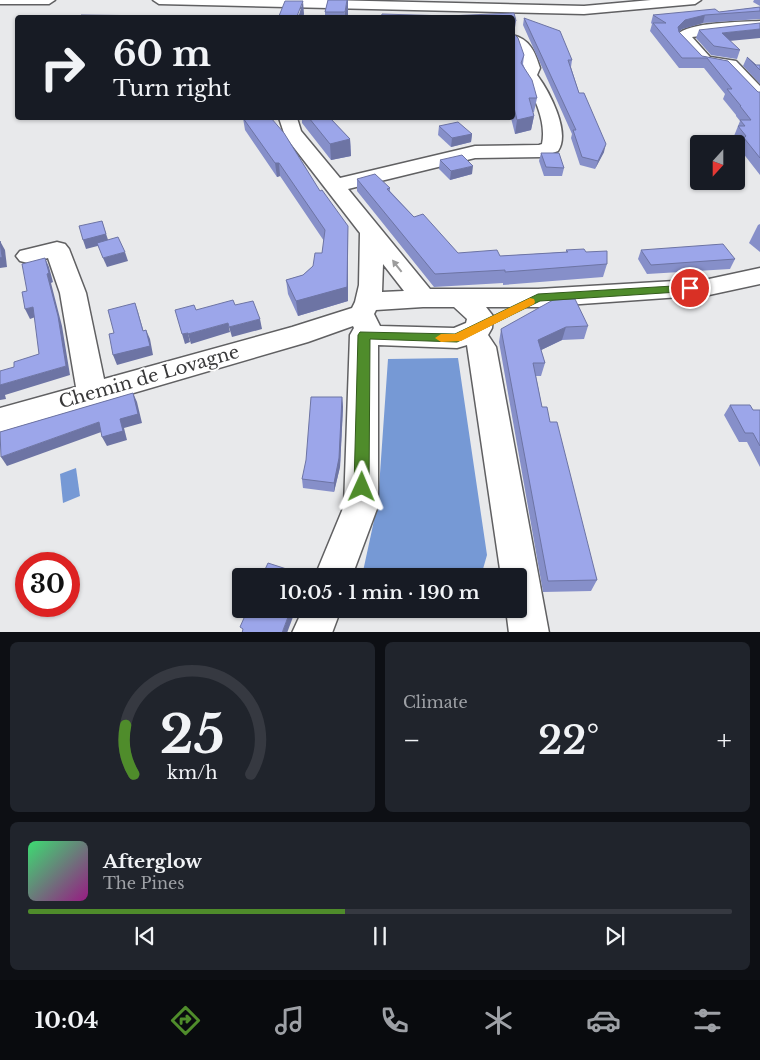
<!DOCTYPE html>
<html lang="en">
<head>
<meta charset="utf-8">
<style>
  :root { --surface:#171b24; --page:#20242c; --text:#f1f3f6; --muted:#9ea1a6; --line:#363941; --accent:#4f8c2b }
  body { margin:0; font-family:"Libre Baskerville",serif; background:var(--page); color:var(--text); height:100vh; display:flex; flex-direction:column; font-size:19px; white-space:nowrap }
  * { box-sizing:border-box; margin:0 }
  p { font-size:16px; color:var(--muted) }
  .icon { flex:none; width:28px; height:28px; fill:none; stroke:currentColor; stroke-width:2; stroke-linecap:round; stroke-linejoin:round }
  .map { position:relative; height:632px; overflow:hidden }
  .details { display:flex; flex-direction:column; gap:10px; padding:10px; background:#0d0f14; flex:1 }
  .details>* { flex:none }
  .guide { position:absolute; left:15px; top:15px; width:500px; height:105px; border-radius:5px; box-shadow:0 1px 4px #0004; background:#171b24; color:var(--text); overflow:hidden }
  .needle { width:32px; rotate:201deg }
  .controls { position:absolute; left:690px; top:135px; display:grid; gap:10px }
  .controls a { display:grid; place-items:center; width:55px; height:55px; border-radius:5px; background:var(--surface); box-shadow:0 1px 4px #0004; font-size:25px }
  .speed { position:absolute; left:15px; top:552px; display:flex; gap:10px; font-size:25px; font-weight:700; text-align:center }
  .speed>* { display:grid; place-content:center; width:65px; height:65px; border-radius:50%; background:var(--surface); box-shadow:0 1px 4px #0004; line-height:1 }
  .speed .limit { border:8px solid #d22; background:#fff; color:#111 }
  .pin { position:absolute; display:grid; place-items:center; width:42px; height:42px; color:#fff; margin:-21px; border:2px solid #fff; border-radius:50%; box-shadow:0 1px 5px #0007 }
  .me { position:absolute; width:55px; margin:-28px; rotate:1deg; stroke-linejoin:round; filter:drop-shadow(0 0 4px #0008) }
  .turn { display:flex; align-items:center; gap:18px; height:105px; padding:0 15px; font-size:22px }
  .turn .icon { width:65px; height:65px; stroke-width:2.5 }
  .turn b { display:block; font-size:35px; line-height:42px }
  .big { font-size:38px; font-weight:600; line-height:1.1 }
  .details .tile { flex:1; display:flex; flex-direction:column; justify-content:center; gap:8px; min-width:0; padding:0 18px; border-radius:8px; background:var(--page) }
  .details .dial { align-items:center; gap:0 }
  .dial svg { height:130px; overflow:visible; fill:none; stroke:var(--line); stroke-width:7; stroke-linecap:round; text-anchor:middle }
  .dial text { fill:var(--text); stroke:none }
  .song { display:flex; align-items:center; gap:15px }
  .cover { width:60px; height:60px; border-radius:8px; background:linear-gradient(135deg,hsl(140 70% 55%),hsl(310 70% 35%)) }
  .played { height:5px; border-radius:2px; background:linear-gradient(90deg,var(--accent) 45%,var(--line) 45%) }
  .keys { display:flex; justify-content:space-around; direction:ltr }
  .heat { display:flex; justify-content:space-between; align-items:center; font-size:28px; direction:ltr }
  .details .tiles { flex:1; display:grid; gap:10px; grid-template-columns:1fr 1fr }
  .tile:last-child { grid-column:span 2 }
  .trip { position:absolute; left:232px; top:568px; width:295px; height:50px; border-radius:5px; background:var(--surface); box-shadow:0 1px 4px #0004; font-weight:600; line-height:50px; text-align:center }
  .dock { display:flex; height:80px; justify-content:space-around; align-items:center; background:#090b0e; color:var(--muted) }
  .dock .icon { width:35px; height:35px }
  .dock .on { color:var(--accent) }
  .dock b { font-size:22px; color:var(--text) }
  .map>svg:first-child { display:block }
  .water { fill:#7699d5 }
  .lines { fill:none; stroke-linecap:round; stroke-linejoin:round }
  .minor-casing { stroke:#606062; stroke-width:3 }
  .minor { fill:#fff; fill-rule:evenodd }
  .wall { fill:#868fc9 }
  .shaded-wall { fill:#6d74a4 }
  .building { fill:#9ca6ea; stroke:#6d74a4 }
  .oneway { fill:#9c9c9c }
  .route { fill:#4f8c2b; stroke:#335b1c }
  .slow { fill:#f59e0b }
  .labels { text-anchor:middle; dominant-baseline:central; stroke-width:4; stroke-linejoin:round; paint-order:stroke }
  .street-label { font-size:18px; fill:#383839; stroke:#fff }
</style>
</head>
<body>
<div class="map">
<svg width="760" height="633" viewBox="0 0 760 633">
  <rect width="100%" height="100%" fill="#e8e9eb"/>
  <g class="water">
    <path d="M458 358 487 555 481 576H362L378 502 388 359Z"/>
    <path d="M76 468 80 496 63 503 60 474Z"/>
  </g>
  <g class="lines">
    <defs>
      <g id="minor">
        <path d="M0 0H55L49 4H0Z"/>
        <path d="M153 0H326L584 6 651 0H701L695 4 584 14 159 4Z"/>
        <path d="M760 21V29L692 37 710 57 736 61 760 86V101L754 100 725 68 700 64 678 40 677 35C687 22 742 22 760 21Z"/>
        <path d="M512 35C530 39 535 52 540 68L537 75C549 91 571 132 558 151L542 157 475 158 348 189 430 289H538L709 279 760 268V284L709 295 538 307H486L493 316 492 328 488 335 496 347 549 633H509L506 609H519V576H501L467 345 457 348 378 345V506L352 576H315L344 506 350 335 354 328 353 326 308 342 0 432V408L76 387 60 293 48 258 28 263 20 261 16 256 20 251 57 242 65 244 69 249 86 293 104 379 292 327 352 308 355 302 359 285 360 233 285 136 279 118H297L301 131 340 178 475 146 539 145 542 144C547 121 533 93 521 75L524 68 518 50 512 44ZM383 264 404 291 382 292ZM423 307H454L467 319 466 323 454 328 380 326 374 314 376 310Z"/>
        <path d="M303 609H341L332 633H292Z"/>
      </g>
    </defs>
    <use href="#minor" class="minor-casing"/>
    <use href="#minor" class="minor"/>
  </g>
  <g class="wall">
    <path d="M328 0 348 15V18H325V12Z"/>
    <path d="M754 0H760V6L753 2Z"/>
    <path d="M760 7V19L703 23 682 29 679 32 702 56 728 61 758 92H760V175L739 148 741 145 734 136 740 121 736 116V115L723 99 725 94 704 68H679L650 31 652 24 651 23 653 15 719 12Z"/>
    <path d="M304 14 302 18H279V16Z"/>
    <path d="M512 18 514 34 524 55 523 64 537 98 534 112H533L534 116 531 130 515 134 511 118H512Z"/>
    <path d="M524 18 572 60 571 67 579 93 604 152 595 169 580 165 571 138 572 134 523 25Z"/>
    <path d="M699 30 730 41 740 50 737 59 711 55 696 38Z"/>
    <path d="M747 57 756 65H760V84L743 66Z"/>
    <path d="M243 118 348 241V301L298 316 288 294 286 280 303 275 313 266 322 253 324 241 280 176 277 177 245 130Z"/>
    <path d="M302 118H330L350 139 351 156 331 160 302 123Z"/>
    <path d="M439 126 472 134 471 142 451 147 438 135Z"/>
    <path d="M541 153 564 168 562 176H544L539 161Z"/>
    <path d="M440 160 472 174 450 180 439 169Z"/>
    <path d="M357 179 390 188V191L414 217 458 253 500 256 566 252V250L586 252 607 264 603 277 503 285V283L434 287 357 191Z"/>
    <path d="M760 224V252L749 243 758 225Z"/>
    <path d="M641 250 735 259 730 269 647 274 638 259Z"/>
    <path d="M588 326 584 339 562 340 541 350 545 363 541 376H536L542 407 550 422 597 580 591 591 543 592 499 342 501 329Z"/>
    <path d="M342 397 343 407 340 467 334 492 303 488 302 479Z"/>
    <path d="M730 405 753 410H760V467L747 442H739L724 415Z"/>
  </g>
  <g class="shaded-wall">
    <path d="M347 0H348V18H345V12Z"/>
    <path d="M303 1 304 14 302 18H298Z"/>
    <path d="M705 15 703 23 682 29 675 35 678 27 685 20Z"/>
    <path d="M516 21 514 34H512V22Z"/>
    <path d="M760 29V38L719 42 722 33Z"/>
    <path d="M534 116 531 130 515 134 517 120Z"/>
    <path d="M472 134 471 142 451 147 452 138Z"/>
    <path d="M350 139 351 156 331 160 330 144Z"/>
    <path d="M606 144 604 152 595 169 598 161Z"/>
    <path d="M275 163H279L280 176 277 177Z"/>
    <path d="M473 166 472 174 450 180 451 171Z"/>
    <path d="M102 221 109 243 86 249 83 240Z"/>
    <path d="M348 226V301L298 316 296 301Z"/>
    <path d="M0 241 5 250 7 267 0 268Z"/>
    <path d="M125 252 128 261 107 267 103 258Z"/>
    <path d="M45 258 49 267 53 282 51 283 62 326 70 375 5 395 6 399 0 400V385L66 366 47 274Z"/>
    <path d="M135 303 138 312 146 340 143 331Z"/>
    <path d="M33 307 38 316 30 319 25 309Z"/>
    <path d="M260 319 262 329 232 337 229 327Z"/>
    <path d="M228 323 230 332 191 344 188 334Z"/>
    <path d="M566 327 562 340 535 353 538 340Z"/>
    <path d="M146 330 150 339 153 355 117 365 113 355Z"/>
    <path d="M188 333 190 342 185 344 182 334Z"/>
    <path d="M133 393 137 402 142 423 124 428 127 440 107 446 102 437 120 419Z"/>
    <path d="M342 397 343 407 340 467 334 492V483Z"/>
    <path d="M99 422 104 431 7 466 1 457Z"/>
    <path d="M291 609H296L287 633H282Z"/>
  </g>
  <g class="building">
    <path d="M328 0H347L345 12H325Z"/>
    <path d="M285 1H303L297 16H279Z"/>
    <path d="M760 7V11L705 15 685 20 678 27 679 32 702 56 728 61 758 92H760V158L744 138 746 136 738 126H745L740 120H751L740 106H741L727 89H732L707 58H682L653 23H666L653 15 715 9 719 12Z"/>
    <path d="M514 13 516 21 512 22V18H381L382 14 448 16Z"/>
    <path d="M81 15 161 16 160 18H78Z"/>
    <path d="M197 17 219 18H197Z"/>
    <path d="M524 18 560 31 572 60H568L579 93H584L606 144 598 161 582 157 573 130H576Z"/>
    <path d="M760 23V29L722 33 740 50 714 46 699 30Z"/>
    <path d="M512 32 518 38 524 55 521 63 532 80 537 98H529L534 116 517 120 512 99Z"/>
    <path d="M747 57 756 65H760V70Z"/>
    <path d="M243 118H265V119L271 118 284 133 320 191 322 190 348 226 347 287 296 301 286 280 303 275 313 266 315 253H322L325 230 279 163H275Z"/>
    <path d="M309 118H330L350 139 330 144Z"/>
    <path d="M458 122 472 134 452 138 439 126Z"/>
    <path d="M541 153H559L564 168 546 167Z"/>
    <path d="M462 155 473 166 451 171 440 160Z"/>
    <path d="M375 174 390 188 387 189 414 217 423 214 458 253 497 250 500 256 568 252 566 250 584 249 586 252 607 251V264L505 272V270L435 274 357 179Z"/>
    <path d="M102 221 106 234 83 240 79 226Z"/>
    <path d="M118 237 125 252 103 258 97 243Z"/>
    <path d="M0 241 2 257 0 258Z"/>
    <path d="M723 244 735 259 651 265 641 250Z"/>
    <path d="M45 258 49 273 47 274 58 316 66 366 0 385V371L14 367V362L39 354 33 307 25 309 22 292 27 291 22 264Z"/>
    <path d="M575 299 588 326 566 327 538 340 545 363H533L542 407H547L550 422H557L597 580 548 581 501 329 553 300Z"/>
    <path d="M233 300 235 305 253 301 260 319 229 327 228 323 188 334V333L182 334 175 310 194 305 196 310Z"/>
    <path d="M135 303 143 331 146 330 150 346 113 355 109 334 114 333 108 310Z"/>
    <path d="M133 393 138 414 120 419 123 431 102 437 99 422 1 457 0 432Z"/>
    <path d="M311 397H342L339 458 334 483 302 479 306 460Z"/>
    <path d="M730 405H750L753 410H760V446L753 433H745Z"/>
    <path d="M268 563 305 575 304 576H262Z"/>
    <path d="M248 609H291L282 633H242L243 629 240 627Z"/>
  </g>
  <defs><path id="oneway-solid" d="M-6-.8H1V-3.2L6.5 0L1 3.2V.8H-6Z" transform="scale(1.25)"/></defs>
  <use class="oneway" href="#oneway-solid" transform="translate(397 266) rotate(-128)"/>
  <path class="route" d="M690 285 694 286 696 288 694 291 540 301 457 342 370 339 369 487 367 492 362 494 356 492 354 487 358 335 360 332 455 334 538 294Z"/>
  <path class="slow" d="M530 298 534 299 535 302 534 304 461 341 441 342 435 338 441 334H455Z"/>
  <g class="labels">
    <g class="street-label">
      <text transform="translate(149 377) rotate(-16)">Chemin de Lovagne</text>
    </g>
  </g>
</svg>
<div class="controls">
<a><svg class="needle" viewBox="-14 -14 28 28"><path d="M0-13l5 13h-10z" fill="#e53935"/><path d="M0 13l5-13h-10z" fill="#9ea1a6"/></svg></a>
</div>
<div class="speed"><div class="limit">30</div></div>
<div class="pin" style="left:690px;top:288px;background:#d93025"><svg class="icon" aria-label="arrive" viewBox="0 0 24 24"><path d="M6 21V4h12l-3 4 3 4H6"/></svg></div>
<svg class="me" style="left:362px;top:487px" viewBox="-20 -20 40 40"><path d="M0-17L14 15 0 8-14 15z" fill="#4f8c2b" stroke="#fff" stroke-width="4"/></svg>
<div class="trip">10:05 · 1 min · 190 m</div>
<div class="guide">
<div class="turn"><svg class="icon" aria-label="right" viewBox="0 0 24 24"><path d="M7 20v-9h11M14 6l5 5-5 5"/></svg><div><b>60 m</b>Turn right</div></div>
</div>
</div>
<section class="details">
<div class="tiles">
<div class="tile dial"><svg viewBox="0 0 100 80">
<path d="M14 69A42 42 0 1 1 86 69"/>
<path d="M14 69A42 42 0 0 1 9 39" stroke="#4f8c2b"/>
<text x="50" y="56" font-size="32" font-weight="700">25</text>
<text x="50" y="72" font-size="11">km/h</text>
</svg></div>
<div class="tile"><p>Climate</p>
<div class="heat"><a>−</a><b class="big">22°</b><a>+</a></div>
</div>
<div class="tile">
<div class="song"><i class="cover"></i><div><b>Afterglow</b><p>The Pines</p></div></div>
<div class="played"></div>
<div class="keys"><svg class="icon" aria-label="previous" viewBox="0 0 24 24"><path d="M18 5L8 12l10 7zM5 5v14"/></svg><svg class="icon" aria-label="pause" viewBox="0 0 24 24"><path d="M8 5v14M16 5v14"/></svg><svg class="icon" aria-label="next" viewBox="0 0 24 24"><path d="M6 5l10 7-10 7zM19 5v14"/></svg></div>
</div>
</div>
</section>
<nav class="dock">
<b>10:04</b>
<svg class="icon on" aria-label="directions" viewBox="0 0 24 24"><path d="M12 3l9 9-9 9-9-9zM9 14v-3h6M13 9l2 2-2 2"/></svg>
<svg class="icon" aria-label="music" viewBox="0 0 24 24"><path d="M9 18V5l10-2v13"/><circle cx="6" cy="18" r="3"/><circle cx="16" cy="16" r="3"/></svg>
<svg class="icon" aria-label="phone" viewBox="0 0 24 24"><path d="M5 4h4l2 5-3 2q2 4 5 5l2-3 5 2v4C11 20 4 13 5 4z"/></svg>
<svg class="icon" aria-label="climate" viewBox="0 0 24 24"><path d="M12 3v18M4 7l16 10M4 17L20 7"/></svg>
<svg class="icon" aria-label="car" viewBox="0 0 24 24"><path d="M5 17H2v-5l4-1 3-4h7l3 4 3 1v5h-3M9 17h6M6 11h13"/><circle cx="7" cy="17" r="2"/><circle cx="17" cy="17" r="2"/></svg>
<svg class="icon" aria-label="filters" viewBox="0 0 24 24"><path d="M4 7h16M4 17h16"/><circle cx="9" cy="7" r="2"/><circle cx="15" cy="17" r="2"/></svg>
</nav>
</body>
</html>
